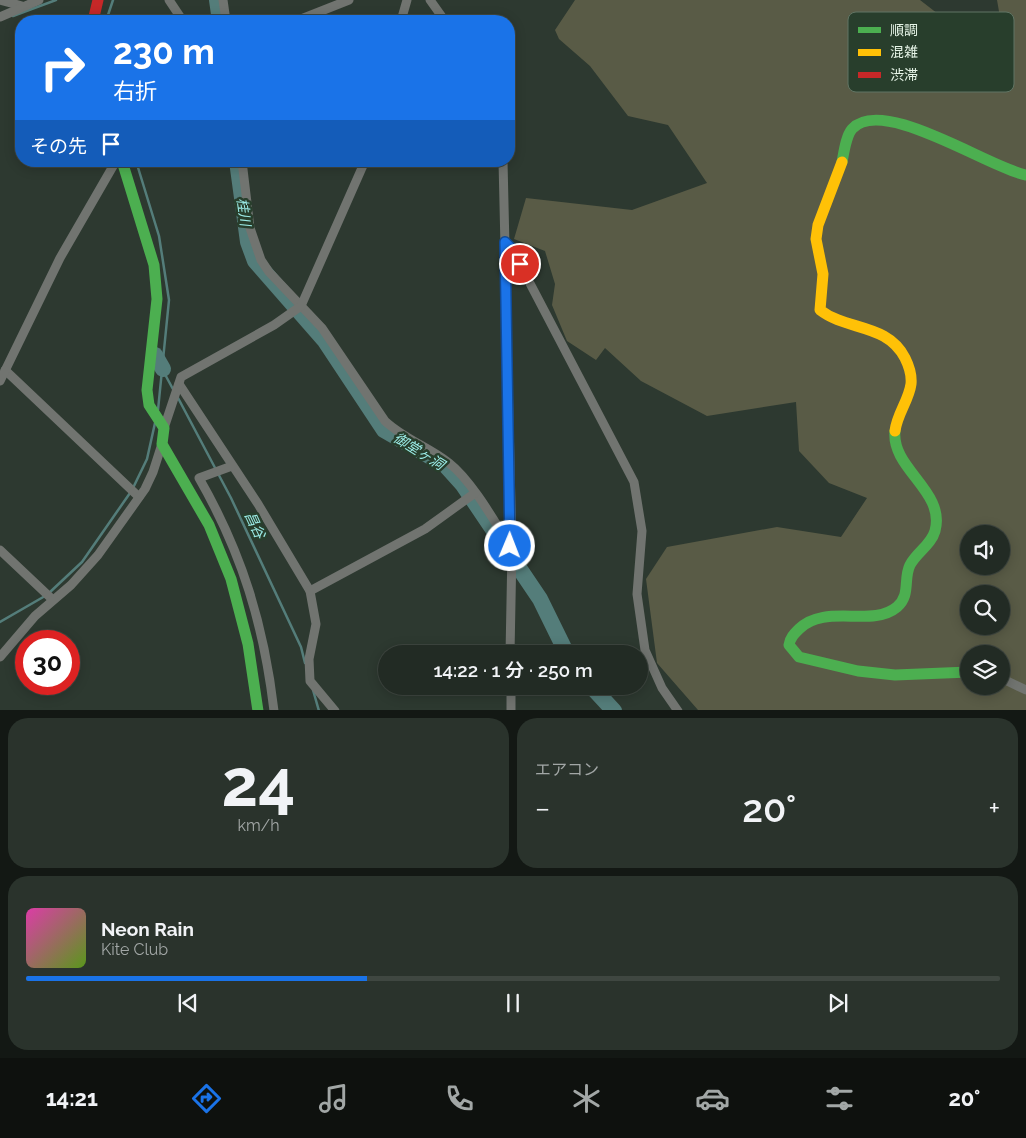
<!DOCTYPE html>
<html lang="ja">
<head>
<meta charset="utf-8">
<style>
  :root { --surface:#222b24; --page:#2a332c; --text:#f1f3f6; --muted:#a2a7a6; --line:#3f4741; --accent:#1a73e8 }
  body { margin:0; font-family:Raleway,"Noto Sans JP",sans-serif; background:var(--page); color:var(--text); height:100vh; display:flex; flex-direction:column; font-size:19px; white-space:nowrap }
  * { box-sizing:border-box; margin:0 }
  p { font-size:16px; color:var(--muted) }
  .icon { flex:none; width:28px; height:28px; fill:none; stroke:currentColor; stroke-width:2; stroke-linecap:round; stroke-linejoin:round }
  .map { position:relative; height:710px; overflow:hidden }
  .details { display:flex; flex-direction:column; gap:8px; padding:8px; background:#131814; flex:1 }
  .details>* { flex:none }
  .hud { position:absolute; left:15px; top:15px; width:500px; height:152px; border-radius:20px; box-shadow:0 2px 12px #0003,0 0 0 1px var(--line); background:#1a73e8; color:#fff; overflow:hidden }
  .tools { position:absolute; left:960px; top:525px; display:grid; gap:10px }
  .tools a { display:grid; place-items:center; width:50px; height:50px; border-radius:50%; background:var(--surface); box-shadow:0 2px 12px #0003,0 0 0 1px var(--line); font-size:25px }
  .speed { position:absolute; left:15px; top:630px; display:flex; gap:10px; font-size:25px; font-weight:700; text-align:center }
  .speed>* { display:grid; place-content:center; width:65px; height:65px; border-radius:50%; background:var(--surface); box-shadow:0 2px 12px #0003,0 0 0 1px var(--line); line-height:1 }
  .speed .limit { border:8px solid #d22; background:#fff; color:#111 }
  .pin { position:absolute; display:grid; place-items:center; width:42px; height:42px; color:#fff; margin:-21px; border:2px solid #fff; border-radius:50%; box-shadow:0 1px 5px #0007 }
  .me { position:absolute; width:55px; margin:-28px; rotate:1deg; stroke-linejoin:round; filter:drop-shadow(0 0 4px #0008) }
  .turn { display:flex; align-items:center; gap:18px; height:105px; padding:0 15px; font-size:22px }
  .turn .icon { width:65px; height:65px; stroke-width:2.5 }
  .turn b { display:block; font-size:35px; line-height:42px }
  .then { display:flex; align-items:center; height:48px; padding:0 15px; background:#0003; gap:10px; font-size:19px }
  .big { font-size:38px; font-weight:600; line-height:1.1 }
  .details .card { flex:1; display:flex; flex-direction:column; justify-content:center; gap:8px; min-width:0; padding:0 18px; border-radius:20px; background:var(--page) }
  .details .dial { align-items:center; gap:0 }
  .dial b { font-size:65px; line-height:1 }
  .song { display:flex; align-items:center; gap:15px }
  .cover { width:60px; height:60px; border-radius:8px; background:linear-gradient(135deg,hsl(320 70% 55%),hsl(90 70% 35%)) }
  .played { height:5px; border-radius:2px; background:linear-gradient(90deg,var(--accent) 35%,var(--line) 35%) }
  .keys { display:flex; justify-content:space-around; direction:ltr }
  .heat { display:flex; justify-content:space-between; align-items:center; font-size:28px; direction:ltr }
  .details .tiles { flex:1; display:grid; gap:8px; grid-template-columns:1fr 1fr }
  .card:last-child { grid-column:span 2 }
  .trip { position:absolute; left:378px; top:645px; width:270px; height:50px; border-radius:25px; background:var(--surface); box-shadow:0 2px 12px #0003,0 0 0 1px var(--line); font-weight:600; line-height:50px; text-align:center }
  .tabs { display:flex; height:80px; justify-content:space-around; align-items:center; background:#0e110e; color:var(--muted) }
  .tabs .icon { width:35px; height:35px }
  .tabs .active { color:var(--accent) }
  .tabs b { font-size:22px; color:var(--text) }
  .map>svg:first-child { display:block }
  .green { fill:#595b46; fill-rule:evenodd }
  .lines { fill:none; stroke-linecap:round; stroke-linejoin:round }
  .stream { stroke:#547d7a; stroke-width:2.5 }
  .river { stroke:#547d7a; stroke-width:16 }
  .street { stroke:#717470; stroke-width:9 }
  .fast { stroke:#4caf50; stroke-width:11 }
  .slow { stroke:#ffc107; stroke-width:11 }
  .jam { stroke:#c62828; stroke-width:11 }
  .route-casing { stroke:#114b97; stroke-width:12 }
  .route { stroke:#1a73e8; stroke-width:9 }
  .labels { text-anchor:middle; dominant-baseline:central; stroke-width:5; stroke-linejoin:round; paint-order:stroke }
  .water-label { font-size:14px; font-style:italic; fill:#9bebe6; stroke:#283e2c }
  .key { fill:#283e2c; stroke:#617564; stroke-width:1 }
  .key-label { font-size:14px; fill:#e7f5e8 }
</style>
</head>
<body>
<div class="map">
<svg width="1026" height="711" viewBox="0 0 1026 711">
  <rect width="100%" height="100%" fill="#2d3930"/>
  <path class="green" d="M575 0H920L1009 69 997 0H1026V710H698L657 663 646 579 667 547 777 527 841 537 867 498 829 483 799 451 796 402 707 416 641 381 605 348 596 360 567 341 552 305 555 284 545 251 514 239 526 198 632 210 707 183 668 125 628 116 590 66 559 39 555 30ZM969 534H1001V566H969ZM969 594H1001V626H969ZM969 654H1001V686H969Z"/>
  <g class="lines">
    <g class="stream">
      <path d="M13 16 56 0"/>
      <path d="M106 21 113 0"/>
      <path d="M136 161 159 236 169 300 158 410"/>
      <path d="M155 356 174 391"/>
      <path d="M177 396 231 498 301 647 305 663"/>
      <path d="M133 488 147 459 155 423"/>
      <path d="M49 593 82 562 130 493"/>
      <path d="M0 622 45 596"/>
      <path d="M313 690 319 711"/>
    </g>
    <g class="river">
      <path d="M217 0 220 21"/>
      <path d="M237 161 248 242 255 261 325 341 384 430 445 465 463 485 540 599 567 654"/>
      <path d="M155 355 163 369"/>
      <path d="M591 686 614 711"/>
    </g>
    <g class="street">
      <path d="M0 0 22 6"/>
      <path d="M169 0 183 21"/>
      <path d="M223 0 226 21"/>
      <path d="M430 0 445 21"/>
      <path d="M0 17 39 0"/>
      <path d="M296 21 349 0"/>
      <path d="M401 21 407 0"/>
      <path d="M242 161 250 228 261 260 269 272 322 328 385 421C404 439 429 447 449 463 471 480 495 522 510 546"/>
      <path d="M503 161 512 549 510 654"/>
      <path d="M505 242 512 249 634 482 642 531 637 594 645 650 662 688 678 711"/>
      <path d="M5 370 139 497"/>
      <path d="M0 381 60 258 116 161"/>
      <path d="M179 384 258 504 310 591 316 624 309 659 310 681 335 711"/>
      <path d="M164 428 181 377 274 325 301 306 365 161"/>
      <path d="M232 466 199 478C242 553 264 625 274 711"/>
      <path d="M0 550 53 600"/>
      <path d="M310 591 425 529 475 493"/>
      <path d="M0 657 35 616 71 585 98 555 145 489 153 472 162 444"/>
      <path d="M1001 678 1026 690"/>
      <path d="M511 711V686"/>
    </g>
    <g class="fast">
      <path d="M122 161 154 265 157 299 147 390 149 405 164 428 162 444 209 525 231 579 248 644 258 711"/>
      <path d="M842 162C844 152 846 136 852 129 882 95 991 169 1026 175"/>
      <path d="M895 431C891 469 946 491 935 531 931 545 917 552 910 565 903 579 911 595 897 607 872 628 825 603 799 629 794 634 790 638 789 645L799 657 858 671 895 675 969 672"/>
    </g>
    <path class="slow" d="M842 162 818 225 816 239 823 274 820 310C847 331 887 323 905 358 909 366 912 374 911 384 909 400 897 414 895 431"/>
    <path class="jam" d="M93 21 98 0"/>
  </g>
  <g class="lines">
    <defs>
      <path id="route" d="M510 546 505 242 512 249 520 264"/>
    </defs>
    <use href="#route" class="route-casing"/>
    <use href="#route" class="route"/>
  </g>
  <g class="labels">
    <g class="water-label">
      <text transform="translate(244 212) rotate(82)">桂川</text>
      <text transform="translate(419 451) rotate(32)">御堂ヶ洞</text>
      <text transform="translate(255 525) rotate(65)">昌谷</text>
    </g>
  </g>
  <rect x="848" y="12" width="166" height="80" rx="8" class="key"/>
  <rect x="858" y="27" width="23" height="6" fill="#4caf50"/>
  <rect x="858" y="49" width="23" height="7" fill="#ffc107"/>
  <rect x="858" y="72" width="23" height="6" fill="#c62828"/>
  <g class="key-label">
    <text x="890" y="35">順調</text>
    <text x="890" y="57">混雑</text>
    <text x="890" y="80">渋滞</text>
  </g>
</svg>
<div class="tools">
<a><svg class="icon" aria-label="sound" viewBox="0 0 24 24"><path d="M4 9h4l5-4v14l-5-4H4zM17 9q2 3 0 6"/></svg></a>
<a><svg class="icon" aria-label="search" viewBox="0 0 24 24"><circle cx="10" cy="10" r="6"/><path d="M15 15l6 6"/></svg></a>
<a><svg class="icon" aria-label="layers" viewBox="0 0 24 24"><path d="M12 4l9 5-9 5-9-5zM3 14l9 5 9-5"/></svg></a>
</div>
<div class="speed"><div class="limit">30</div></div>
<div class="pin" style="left:520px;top:264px;background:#d93025"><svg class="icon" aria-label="arrive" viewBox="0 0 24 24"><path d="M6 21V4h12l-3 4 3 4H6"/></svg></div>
<svg class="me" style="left:510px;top:546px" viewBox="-20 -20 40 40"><circle r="17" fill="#1a73e8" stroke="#fff" stroke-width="3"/><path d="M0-11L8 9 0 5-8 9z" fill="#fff"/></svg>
<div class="trip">14:22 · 1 分 · 250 m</div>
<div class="hud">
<div class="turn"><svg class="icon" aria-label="right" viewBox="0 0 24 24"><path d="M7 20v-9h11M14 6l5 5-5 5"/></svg><div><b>230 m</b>右折</div></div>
<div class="then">その先<svg class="icon" aria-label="arrive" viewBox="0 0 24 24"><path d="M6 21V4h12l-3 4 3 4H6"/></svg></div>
</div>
</div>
<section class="details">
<div class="tiles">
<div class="card dial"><b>24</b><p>km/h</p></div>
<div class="card"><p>エアコン</p>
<div class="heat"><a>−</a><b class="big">20°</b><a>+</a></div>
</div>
<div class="card">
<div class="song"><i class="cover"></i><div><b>Neon Rain</b><p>Kite Club</p></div></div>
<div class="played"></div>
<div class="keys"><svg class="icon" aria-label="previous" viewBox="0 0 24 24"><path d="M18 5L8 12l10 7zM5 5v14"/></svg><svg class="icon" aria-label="pause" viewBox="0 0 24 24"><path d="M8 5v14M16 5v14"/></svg><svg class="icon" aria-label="next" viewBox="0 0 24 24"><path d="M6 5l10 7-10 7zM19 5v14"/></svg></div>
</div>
</div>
</section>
<nav class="tabs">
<b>14:21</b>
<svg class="icon active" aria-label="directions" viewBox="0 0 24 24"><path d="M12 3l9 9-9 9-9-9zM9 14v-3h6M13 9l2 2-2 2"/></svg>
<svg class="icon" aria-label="music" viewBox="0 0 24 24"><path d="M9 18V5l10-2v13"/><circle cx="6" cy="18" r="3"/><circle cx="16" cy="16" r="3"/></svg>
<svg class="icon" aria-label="phone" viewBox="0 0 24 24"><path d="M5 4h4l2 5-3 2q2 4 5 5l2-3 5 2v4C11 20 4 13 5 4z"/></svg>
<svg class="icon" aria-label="climate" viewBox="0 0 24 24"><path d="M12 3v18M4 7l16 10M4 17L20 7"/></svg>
<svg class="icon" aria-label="car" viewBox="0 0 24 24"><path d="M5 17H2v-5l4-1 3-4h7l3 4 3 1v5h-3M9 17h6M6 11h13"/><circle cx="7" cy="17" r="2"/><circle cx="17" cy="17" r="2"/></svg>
<svg class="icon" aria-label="filters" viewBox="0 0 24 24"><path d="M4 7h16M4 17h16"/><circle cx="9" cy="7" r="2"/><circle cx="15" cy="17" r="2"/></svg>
<b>20°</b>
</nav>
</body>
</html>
